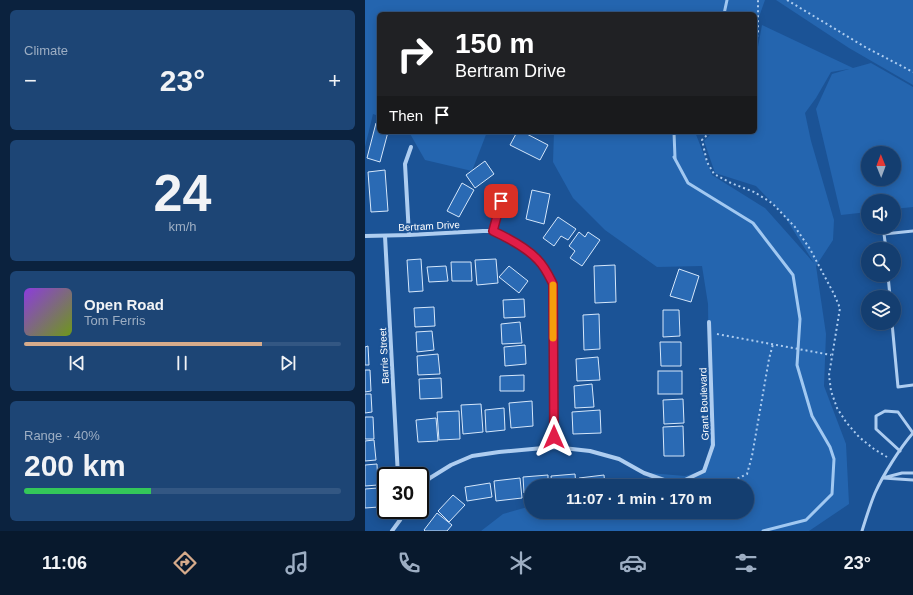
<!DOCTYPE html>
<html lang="en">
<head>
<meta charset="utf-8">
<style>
  :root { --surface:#143e70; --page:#1d4575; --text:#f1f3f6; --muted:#9daec3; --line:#335783; --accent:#d6ab8b }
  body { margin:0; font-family:Arial,sans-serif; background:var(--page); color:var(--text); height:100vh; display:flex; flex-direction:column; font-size:15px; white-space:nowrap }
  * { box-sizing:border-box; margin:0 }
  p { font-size:13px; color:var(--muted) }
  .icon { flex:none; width:22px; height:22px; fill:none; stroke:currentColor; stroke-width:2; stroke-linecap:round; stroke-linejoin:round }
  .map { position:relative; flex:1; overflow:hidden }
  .panel { display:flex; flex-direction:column; gap:10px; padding:10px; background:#0b223e; width:365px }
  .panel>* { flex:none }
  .banner { position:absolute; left:12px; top:12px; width:380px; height:122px; border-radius:6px; box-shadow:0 2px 10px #0003,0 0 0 1px var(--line); background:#202124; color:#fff; overflow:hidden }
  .needle { width:26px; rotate:359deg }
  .buttons { position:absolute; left:496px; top:146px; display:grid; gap:8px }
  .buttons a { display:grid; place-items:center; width:40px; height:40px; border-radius:50%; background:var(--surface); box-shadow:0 2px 10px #0003,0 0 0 1px var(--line); font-size:20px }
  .speed { position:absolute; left:12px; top:467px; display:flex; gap:8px; font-size:20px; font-weight:700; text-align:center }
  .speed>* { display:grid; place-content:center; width:52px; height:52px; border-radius:50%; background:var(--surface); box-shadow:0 2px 10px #0003,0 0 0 1px var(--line); line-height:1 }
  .speed .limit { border:2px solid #111; border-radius:6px; background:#fff; color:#111 }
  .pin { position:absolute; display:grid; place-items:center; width:34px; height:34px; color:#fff; margin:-17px; border-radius:8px; box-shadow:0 2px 6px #0006 }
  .me { position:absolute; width:44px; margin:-22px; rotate:0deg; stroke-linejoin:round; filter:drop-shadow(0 0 3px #0008) }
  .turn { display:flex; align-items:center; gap:14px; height:84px; padding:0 12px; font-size:18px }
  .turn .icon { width:52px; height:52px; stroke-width:2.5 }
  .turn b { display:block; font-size:28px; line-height:34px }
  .then { display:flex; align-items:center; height:38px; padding:0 12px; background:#0003; gap:8px; font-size:15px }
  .big { font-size:30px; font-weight:800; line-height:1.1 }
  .panel .card { flex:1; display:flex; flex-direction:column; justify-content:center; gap:6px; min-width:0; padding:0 14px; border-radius:6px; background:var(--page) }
  .panel .dial { align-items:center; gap:0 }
  .dial b { font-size:52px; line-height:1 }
  .song { display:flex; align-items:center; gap:12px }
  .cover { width:48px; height:48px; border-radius:6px; background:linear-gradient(135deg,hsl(270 70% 55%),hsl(80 70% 35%)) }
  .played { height:4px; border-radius:2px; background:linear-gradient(90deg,var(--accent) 75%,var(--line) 75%) }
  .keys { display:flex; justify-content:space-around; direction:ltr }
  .heat { display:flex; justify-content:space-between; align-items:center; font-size:22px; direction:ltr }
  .charge { height:6px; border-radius:3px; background:linear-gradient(90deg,#34c759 40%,var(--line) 0) }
  .trip { position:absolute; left:159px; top:479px; width:230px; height:40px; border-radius:20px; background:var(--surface); box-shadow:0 2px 10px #0003,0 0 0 1px var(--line); font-weight:800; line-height:40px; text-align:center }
  .tab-bar { display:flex; height:64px; justify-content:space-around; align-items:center; background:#08192d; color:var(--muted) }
  .tab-bar .icon { width:28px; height:28px }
  .tab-bar .active { color:var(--accent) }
  .tab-bar b { font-size:18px; color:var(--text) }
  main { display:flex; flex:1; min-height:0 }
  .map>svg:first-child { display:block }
  .green { fill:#2465af; fill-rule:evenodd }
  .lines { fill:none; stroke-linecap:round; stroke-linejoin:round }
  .stream { stroke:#a1c8f1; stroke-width:3 }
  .building { fill:#2a6ab4; stroke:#d5e7fb }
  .path { stroke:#aecdf0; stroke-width:2; stroke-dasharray:2 3; stroke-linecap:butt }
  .lane { stroke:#aecdf0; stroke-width:3 }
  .street { stroke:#aecdf0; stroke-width:4 }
  .route-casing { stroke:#92132f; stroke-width:10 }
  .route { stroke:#e11d48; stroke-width:7 }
  .slow { stroke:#f59e0b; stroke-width:7 }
  .labels { text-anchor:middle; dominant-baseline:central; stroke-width:4; stroke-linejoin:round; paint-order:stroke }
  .street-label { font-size:10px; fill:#fff; stroke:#1b5396 }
</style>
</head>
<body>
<main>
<section class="panel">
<div class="card"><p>Climate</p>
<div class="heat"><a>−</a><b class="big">23°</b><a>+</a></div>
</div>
<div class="card dial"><b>24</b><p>km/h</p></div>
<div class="card">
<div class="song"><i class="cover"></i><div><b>Open Road</b><p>Tom Ferris</p></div></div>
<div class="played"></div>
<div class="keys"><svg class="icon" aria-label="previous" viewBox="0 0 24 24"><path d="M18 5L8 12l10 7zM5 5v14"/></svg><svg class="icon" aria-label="pause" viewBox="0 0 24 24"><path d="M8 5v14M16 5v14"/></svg><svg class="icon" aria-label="next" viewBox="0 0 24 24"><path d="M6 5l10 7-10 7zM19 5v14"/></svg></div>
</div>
<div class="card"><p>Range · 40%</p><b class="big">200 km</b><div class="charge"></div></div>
</section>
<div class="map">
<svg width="548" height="531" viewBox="0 0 548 531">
  <rect width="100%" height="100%" fill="#1b5396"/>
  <g class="green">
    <path d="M0 0H400L395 14 390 25V14H14V116L8 114 0 147Z"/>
    <path d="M411 0H548V85L484 48Z"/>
    <path d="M397 25 488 68 506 63 548 87V207L529 209V201H503V212L476 215 451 109 467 74 484 69 466 72 451 98 440 113 446 141 469 220 468 240 451 266 461 334 459 386 481 444 484 504 444 531H116L138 514 166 506V512H382V486H284V473L320 476 336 471 345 457 343 304 337 266 292 267 240 230 208 198 188 162 189 132H330L347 175 400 208 449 263 418 214 391 186 350 173 339 141 348 132H390V63ZM503 153H529V179H503Z"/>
    <path d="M44 132H122L107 171 60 160Z"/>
  </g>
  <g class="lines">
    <g class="stream">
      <path d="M359 14 362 0"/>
      <path d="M309 132 310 158"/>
      <path d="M309 157 323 183 388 223 428 275 435 319 432 365 447 416 465 447 469 459 467 494 441 520 398 531"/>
    </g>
  </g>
  <g class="building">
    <path d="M11 123 14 124V132H23L15 162 2 158Z"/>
    <path d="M152 132H158L183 145 175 160 145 145Z"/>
    <path d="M120 161 129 174 110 188 101 175Z"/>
    <path d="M20 170 23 211 6 212 3 172Z"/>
    <path d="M97 183 109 190 94 217 82 211Z"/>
    <path d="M167 190 185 194 179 224 161 219Z"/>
    <path d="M193 217 211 229 203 240 196 236 189 246 178 238Z"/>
    <path d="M214 232 220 237 223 232 235 240 217 266 205 258 210 251 204 246Z"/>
    <path d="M56 259 58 291 44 292 42 260Z"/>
    <path d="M131 259 133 283 112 285 110 260Z"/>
    <path d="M86 262H106L107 281H87Z"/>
    <path d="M250 265 251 302 230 303 229 266Z"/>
    <path d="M81 266 83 281 64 282 62 267Z"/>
    <path d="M144 266 163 281 154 293 134 277Z"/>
    <path d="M314 269 334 276 326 302 305 296Z"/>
    <path d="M159 299 160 317 139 318 138 300Z"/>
    <path d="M69 307 70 326 50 327 49 308Z"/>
    <path d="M298 310H314L315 336 298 337Z"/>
    <path d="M234 314 235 349 219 350 218 315Z"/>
    <path d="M155 322 157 343 137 344 136 324Z"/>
    <path d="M67 331 69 350 52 352 51 332Z"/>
    <path d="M295 342H316V366H296Z"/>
    <path d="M160 345 161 364 140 366 139 347Z"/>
    <path d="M3 346 4 365H0V347Z"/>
    <path d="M73 354 75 374 53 375 52 356Z"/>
    <path d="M233 357 235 380 212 381 211 359Z"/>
    <path d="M0 370H5L6 391 0 392Z"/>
    <rect x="293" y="371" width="24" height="23"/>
    <path d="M159 375V391H135V376Z"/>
    <path d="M76 378 77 398 55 399 54 379Z"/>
    <path d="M227 384 229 407 210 408 209 386Z"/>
    <path d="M0 394H6L7 412 0 413Z"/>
    <path d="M318 399 319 423 299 424 298 400Z"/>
    <path d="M167 401 168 426 146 428 144 403Z"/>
    <path d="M116 404 118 432 98 434 96 405Z"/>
    <path d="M139 408 140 430 121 432 120 410Z"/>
    <path d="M235 410 236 433 208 434 207 412Z"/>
    <path d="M94 411 95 439 74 440 72 412Z"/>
    <path d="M0 417H8L9 439H0Z"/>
    <path d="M71 418 73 441 53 442 51 420Z"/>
    <path d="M318 426 319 456H299L298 427Z"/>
    <path d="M9 440 11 460 0 461V441Z"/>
    <path d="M12 464 13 485 0 486V465Z"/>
    <path d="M210 474 211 486H187L186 476Z"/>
    <path d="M183 475V486H166V492L159 493 158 477Z"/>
    <path d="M239 475 240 486H214V478Z"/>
    <path d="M155 478 157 498 131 501 129 481Z"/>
    <path d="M125 483 127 497 102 501 100 487Z"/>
    <path d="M13 488 14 507 0 508V489Z"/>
    <path d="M88 495 100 505 84 522 73 511Z"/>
    <path d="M72 513 87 525 82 531H60L59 530Z"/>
  </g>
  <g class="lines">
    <g class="path">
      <path d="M422 0 500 47 548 72"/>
      <path d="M390 47 393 32V0"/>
      <path d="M345 132 337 140 342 162 349 174 366 183 389 192 407 203 430 227 445 249 469 294 475 308 464 375 466 391 472 408 481 422 494 437 509 449 522 457"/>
      <path d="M352 334 466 355"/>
      <path d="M349 486 359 485 382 474 387 456 404 359 408 344"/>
    </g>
    <g class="lane">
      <path d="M521 249 519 234 548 231"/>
      <path d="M523 275 525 297"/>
      <path d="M527 323 533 387 548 385"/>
      <path d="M535 451 511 429V416L520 411 533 412 548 433"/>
      <path d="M548 473H537L518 478 548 480"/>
      <path d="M497 531C501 518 505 505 510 493 518 475 535 448 548 433"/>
    </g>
    <g class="street">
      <path d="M128 231 136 201"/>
      <path d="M44 235 40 164 46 147"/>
      <path d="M0 236 44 235 118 231H128L155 245 173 260 182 271 188 284 189 447"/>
      <path d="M20 236 33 476"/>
      <path d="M55 487 65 478 86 465 107 456 134 452 189 447 225 451 254 459 279 473 299 480H320L339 471 348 445 344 322"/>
      <path d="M27 531 35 520 40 510"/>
    </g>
  </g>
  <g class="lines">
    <defs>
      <path id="route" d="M136 201 128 231C143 238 162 248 173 260 180 267 184 276 188 284L189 437"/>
    </defs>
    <use href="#route" class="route-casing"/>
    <use href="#route" class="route"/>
    <path class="slow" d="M188 285V338"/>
  </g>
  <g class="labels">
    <g class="street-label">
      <text transform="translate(64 226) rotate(-3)">Bertram Drive</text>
      <text transform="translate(19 356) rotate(-93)">Barrie Street</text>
      <text transform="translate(339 404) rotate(-92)">Grant Boulevard</text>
    </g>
  </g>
</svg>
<div class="buttons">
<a><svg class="needle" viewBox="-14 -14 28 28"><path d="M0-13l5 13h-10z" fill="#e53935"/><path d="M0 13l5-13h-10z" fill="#9daec3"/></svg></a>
<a><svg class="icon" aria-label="sound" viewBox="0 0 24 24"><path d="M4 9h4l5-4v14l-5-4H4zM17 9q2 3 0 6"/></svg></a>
<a><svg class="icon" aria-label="search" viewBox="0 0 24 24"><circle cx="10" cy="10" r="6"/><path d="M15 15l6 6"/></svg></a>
<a><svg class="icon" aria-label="layers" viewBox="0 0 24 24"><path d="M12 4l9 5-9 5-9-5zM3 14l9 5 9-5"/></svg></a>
</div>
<div class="speed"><div class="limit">30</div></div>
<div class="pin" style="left:136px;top:201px;background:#d93025"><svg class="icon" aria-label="arrive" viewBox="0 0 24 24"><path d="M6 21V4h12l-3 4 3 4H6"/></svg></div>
<svg class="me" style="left:189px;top:437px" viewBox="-20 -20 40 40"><path d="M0-17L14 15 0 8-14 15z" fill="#e11d48" stroke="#fff" stroke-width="4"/></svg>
<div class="trip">11:07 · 1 min · 170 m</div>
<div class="banner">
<div class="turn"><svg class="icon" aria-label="right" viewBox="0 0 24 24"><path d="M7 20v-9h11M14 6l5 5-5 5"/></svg><div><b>150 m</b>Bertram Drive</div></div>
<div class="then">Then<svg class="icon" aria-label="arrive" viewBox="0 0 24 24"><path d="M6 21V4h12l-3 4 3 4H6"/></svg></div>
</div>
</div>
</main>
<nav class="tab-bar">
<b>11:06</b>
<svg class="icon active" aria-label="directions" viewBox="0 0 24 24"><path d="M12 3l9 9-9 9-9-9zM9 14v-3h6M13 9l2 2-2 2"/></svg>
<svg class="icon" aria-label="music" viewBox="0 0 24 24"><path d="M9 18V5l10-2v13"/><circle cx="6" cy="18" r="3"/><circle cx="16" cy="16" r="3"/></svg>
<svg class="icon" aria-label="phone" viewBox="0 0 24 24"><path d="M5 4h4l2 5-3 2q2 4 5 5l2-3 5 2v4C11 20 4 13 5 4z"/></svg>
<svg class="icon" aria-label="climate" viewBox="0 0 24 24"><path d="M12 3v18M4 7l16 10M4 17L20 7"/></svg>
<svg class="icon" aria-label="car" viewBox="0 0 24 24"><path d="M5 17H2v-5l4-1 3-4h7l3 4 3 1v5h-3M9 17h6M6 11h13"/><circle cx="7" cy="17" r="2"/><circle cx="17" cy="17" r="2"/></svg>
<svg class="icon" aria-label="filters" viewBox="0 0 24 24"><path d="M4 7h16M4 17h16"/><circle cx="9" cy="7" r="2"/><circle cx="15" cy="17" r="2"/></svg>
<b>23°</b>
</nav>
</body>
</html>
